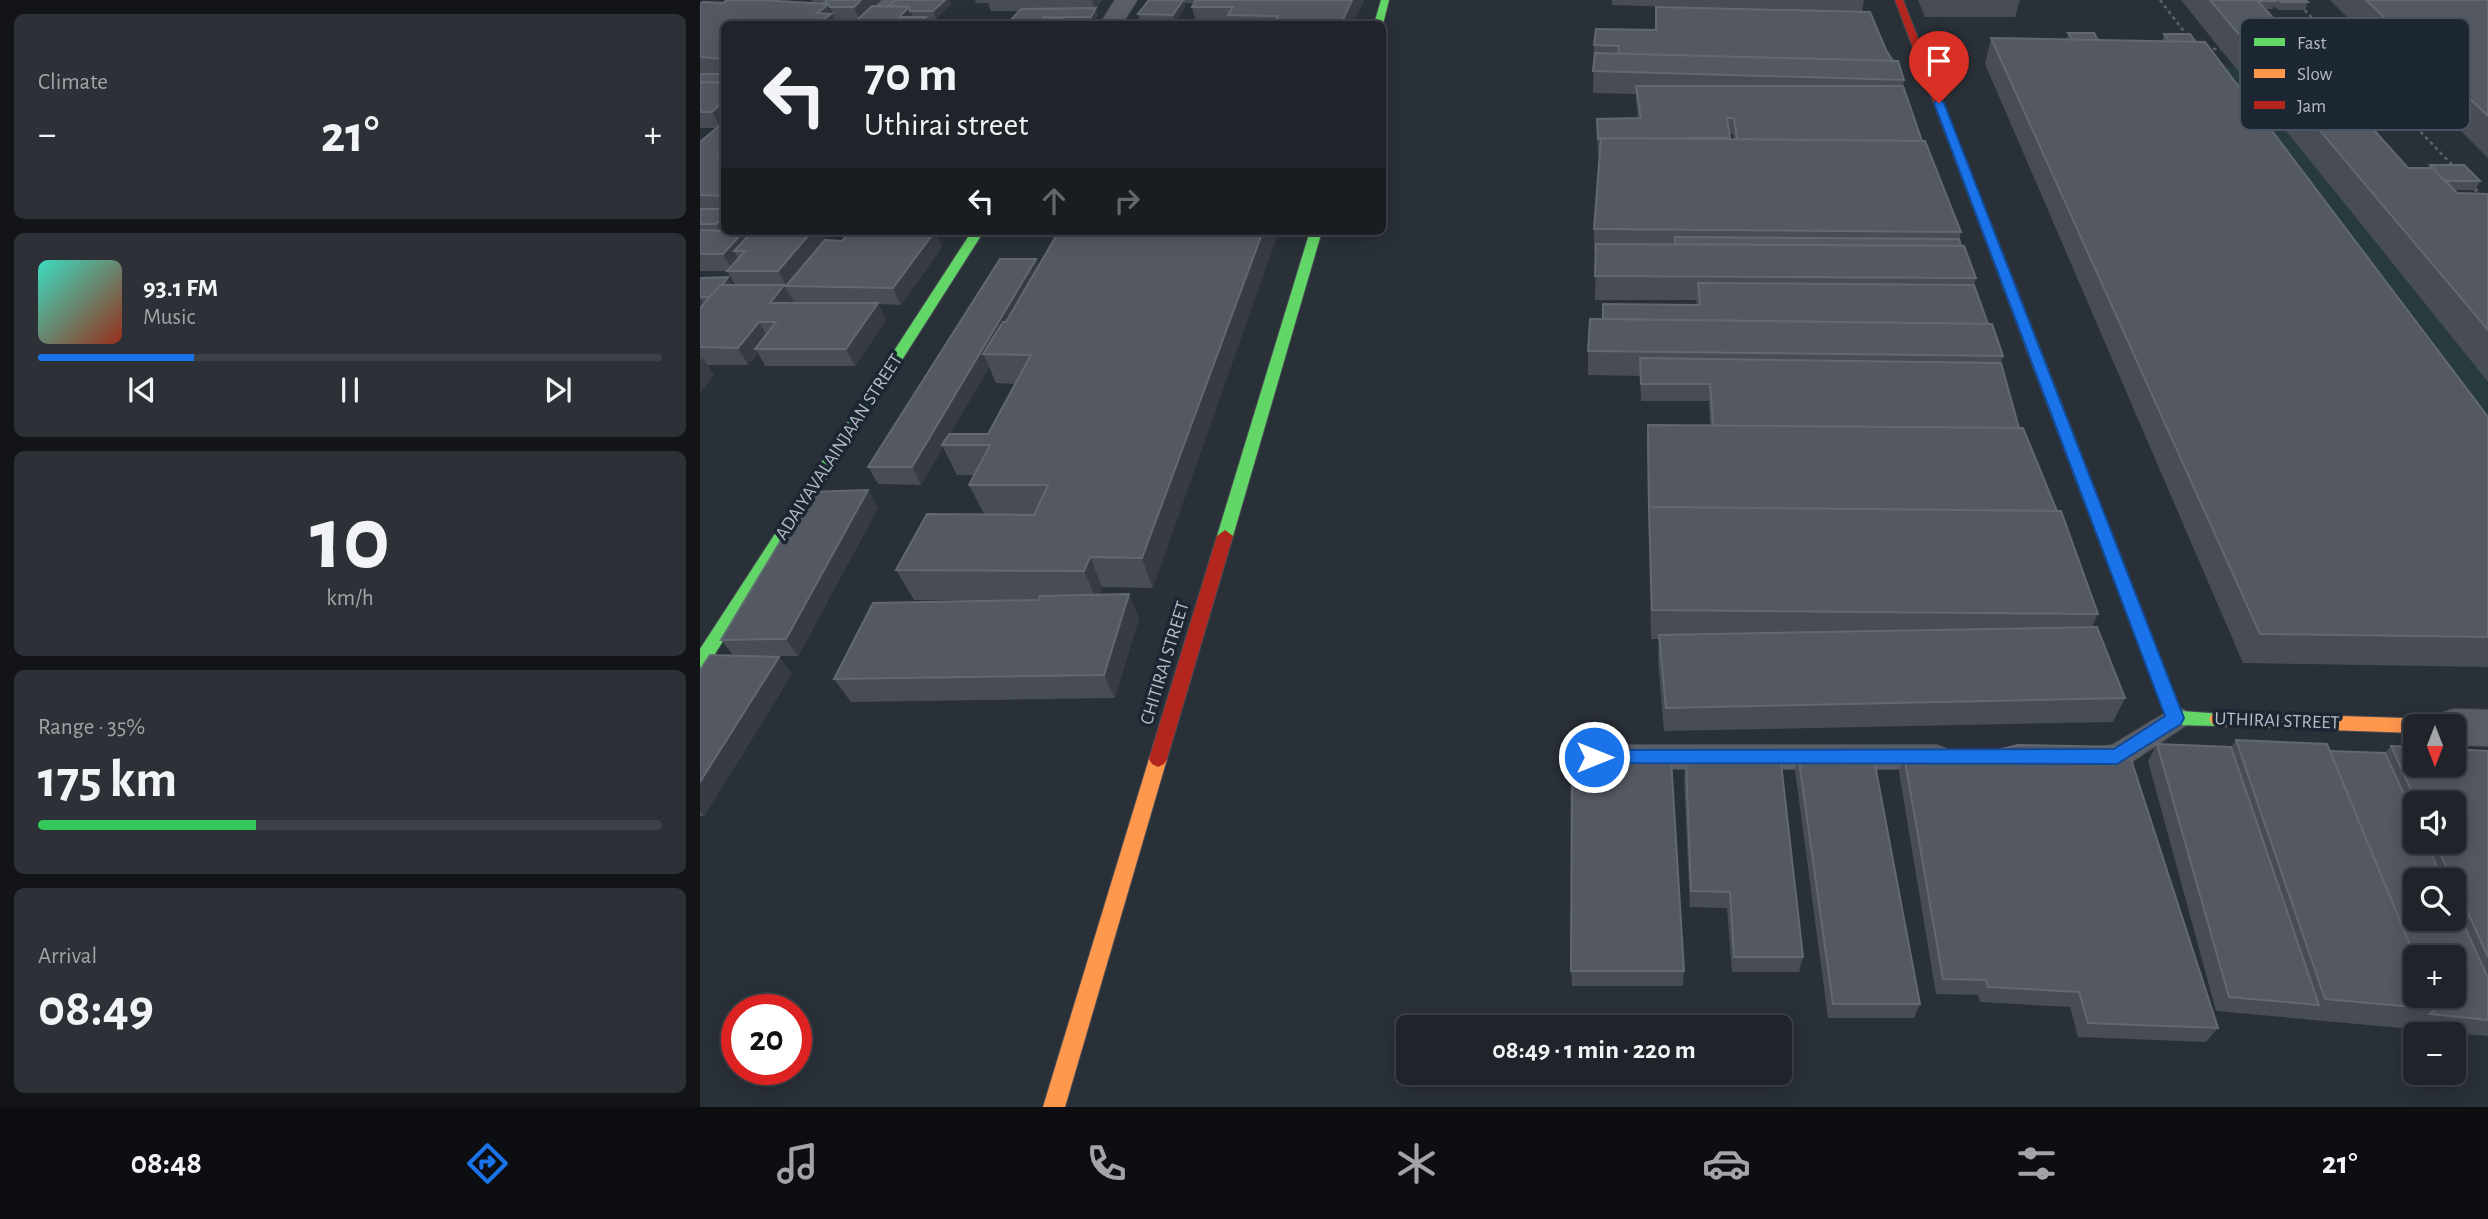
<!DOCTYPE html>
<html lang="en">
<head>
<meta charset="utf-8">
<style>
  :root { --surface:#20242a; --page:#2d3036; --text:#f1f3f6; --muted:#a2a4a8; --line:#3d4147; --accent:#1a73e8 }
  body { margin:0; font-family:"Alegreya Sans",sans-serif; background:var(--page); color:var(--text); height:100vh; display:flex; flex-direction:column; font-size:26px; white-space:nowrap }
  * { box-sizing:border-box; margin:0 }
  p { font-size:23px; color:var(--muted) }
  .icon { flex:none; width:38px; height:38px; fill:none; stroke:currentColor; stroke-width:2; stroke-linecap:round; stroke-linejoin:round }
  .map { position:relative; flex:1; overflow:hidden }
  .drawer { display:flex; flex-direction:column; gap:14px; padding:14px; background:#121417; width:700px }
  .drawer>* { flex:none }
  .top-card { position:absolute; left:21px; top:21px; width:665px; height:214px; border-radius:10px; box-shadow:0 4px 18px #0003,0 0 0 2px var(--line); background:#20242a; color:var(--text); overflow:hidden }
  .needle { width:46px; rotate:180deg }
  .fabs { position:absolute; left:1703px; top:714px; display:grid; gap:14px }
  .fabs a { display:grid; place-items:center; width:63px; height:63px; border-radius:10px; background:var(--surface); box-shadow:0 4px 18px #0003,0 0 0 2px var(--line); font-size:35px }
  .speed { position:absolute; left:21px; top:994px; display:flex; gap:14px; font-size:35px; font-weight:700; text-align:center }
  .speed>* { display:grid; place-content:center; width:91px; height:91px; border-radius:50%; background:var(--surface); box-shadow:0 4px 18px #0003,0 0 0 2px var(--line); line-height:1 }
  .speed .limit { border:10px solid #d22; background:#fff; color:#111 }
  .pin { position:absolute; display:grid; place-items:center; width:60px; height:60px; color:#fff; margin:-72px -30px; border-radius:50% 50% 50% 0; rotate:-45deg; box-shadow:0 0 7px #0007 }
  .pin .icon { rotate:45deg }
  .me { position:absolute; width:77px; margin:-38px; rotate:90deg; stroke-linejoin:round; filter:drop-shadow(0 0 5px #0008) }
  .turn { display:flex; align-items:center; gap:24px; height:147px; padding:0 28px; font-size:32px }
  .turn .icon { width:91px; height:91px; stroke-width:2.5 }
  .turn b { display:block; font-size:49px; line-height:60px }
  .lanes { display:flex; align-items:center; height:66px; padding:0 28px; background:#0003; justify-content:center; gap:35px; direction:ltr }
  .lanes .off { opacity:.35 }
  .big { font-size:52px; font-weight:600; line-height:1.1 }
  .drawer .widget { flex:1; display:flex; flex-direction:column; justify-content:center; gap:10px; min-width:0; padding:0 24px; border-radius:10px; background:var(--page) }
  .drawer .dial { align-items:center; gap:0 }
  .dial b { font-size:91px; line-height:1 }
  .song { display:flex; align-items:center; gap:21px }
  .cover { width:84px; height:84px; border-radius:10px; background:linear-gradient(135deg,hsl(170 70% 55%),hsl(10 70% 35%)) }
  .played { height:7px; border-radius:4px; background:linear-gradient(90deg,var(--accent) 25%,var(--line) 25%) }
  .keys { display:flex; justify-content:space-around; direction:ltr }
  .heat { display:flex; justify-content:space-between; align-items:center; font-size:38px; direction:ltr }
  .charge { height:10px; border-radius:5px; background:linear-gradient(90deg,#34c759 35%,var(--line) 0) }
  .trip { position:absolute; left:696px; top:1015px; width:396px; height:70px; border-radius:10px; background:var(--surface); box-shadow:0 4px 18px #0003,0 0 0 2px var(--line); font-weight:600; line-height:70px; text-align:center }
  .menu { display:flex; height:112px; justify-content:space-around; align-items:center; background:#0d0e11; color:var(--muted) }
  .menu .icon { width:49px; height:49px }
  .menu .selected { color:var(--accent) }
  .menu b { font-size:32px; color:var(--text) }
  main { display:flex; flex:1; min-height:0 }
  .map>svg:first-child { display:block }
  .green { fill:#273a3e }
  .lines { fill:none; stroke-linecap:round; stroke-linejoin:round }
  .lane-casing { stroke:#484c55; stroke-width:2 }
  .street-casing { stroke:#484c55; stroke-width:2 }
  .fast-casing { stroke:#484c55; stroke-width:2 }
  .slow-casing { stroke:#484c55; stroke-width:2 }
  .jam-casing { stroke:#484c55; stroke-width:2 }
  .path-far1 { stroke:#5c6268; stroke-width:2.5; stroke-dasharray:3.5 3.5; stroke-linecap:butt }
  .path { stroke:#5c6268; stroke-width:3.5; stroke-dasharray:4.5 4.5; stroke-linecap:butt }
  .lane { fill:#5a5e66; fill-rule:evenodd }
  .street { fill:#5a5e66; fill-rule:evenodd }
  .fast { fill:#63d668; fill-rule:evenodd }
  .slow { fill:#ff974d; fill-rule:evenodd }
  .jam { fill:#b3261e; fill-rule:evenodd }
  .wall { fill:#474c55; fill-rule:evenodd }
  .shaded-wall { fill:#373c44 }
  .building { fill:#535861; stroke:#626872; stroke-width:2 }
  .route { fill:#1a73e8; stroke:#114b97; stroke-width:2 }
  .labels { text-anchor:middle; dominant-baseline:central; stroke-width:7; stroke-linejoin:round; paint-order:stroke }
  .street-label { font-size:19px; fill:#b4bcc9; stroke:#1d2633 }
  .key { fill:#1d2633; stroke:#4a5360; stroke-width:2 }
  .key-label { font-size:19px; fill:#b4bcc9 }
</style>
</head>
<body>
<main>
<section class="drawer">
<div class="widget"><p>Climate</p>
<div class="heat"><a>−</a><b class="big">21°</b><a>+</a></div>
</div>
<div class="widget">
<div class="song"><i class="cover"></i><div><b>93.1 FM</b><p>Music</p></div></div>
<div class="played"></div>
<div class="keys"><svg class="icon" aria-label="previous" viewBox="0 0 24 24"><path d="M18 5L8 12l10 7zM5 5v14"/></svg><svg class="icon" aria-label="pause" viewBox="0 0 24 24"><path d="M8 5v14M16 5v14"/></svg><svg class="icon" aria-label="next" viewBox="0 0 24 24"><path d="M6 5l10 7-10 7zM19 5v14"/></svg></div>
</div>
<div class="widget dial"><b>10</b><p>km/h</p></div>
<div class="widget"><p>Range · 35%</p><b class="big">175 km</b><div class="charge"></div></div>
<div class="widget"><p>Arrival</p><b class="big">08:49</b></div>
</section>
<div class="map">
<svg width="1788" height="1107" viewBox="0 0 1788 1107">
  <rect width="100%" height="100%" fill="#2a3038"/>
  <path class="green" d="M1535 67 1788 382V475L1496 68Z"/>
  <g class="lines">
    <defs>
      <g id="lane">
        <path d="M1475 707 1485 710 1489 718 1485 726 1427 765 1417 769 1386 765 1382 757 1386 749 1412 745Z"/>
        <path d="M894 745H1237L1247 749 1251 757 1247 765 1237 769H894L884 765 880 757 884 749Z"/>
      </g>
      <g id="street">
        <path d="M182 0H207L177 24H152Z"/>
        <path d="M415 0H437L422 24H400Z"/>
        <path d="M1754 709 1788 710V746L1754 745V726H1733L1739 714Z"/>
      </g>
      <g id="fast">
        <path d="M681 0H689L683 24H674Z"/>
        <path d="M272 231H284L6 668 0 670V649Z"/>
        <path d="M610 231H622L533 536 525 542 517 536Z"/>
        <path d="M1334 347 1341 351 1481 711 1524 714 1527 719 1524 724 1518 726 1475 725 1469 723 1466 718 1327 351Z"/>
      </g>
      <g id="slow">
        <path d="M1518 712 1734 719 1740 721 1743 726H1715V733L1518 726 1512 724 1509 719 1512 714Z"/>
        <path d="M458 751 464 754 467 759 365 1107H343L449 759 452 754Z"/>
      </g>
      <g id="jam">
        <path d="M1195 0H1203L1341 351 1339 354H1329L1327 351Z"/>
        <path d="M525 530 533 536 467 759 464 764 458 767 452 764 449 759 517 536Z"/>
      </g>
    </defs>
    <use href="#lane" class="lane-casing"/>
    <use href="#street" class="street-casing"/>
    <use href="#fast" class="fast-casing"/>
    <use href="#slow" class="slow-casing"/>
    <use href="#jam" class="jam-casing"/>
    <g class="path-far1">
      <path d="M1460 0 1489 38"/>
      <path d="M1595 0 1756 169"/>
      <path d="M1506 49H1525"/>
      <path d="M1597 49H1641"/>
      <path d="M1772 186 1776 190"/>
    </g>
    <path class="path" d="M1774 188 1788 202"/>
    <use href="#lane" class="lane"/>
    <use href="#street" class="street"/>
    <use href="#fast" class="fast"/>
    <use href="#slow" class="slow"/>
    <use href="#jam" class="jam"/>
  </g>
  <g class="wall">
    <path d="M112 0H181L175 6H188L196 0H249L251 4 236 19H227L229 24H153L156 22H136L137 24H24V229L23 231H44L47 236 121 231 126 240 142 241 235 231 242 247 201 305 178 304 186 320 155 366H65L58 353 48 365H7L14 375 0 393V278L28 277 32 285H35L27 271H0V142L18 128H0V4L23 3H113Z"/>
    <path d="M275 0H402L396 9 398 16 393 24H307L319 11H291L288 3H276Z"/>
    <path d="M449 0H664L653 24H496L492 7 494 3H484L485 7 475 23 440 22 438 14Z"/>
    <path d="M912 0H1164L1162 11 1204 80 1203 86 1222 141 1261 232 1259 239 1261 246 1276 278 1274 285 1288 324 1303 356 1301 363 1319 428 1398 614 1392 627 1425 698 1413 722 964 731 958 659 959 639H951L947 450 948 425 1010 426 1009 401H941L940 376 888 375V351L903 319 997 305 996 300H895L896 253H894V229L900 155H898L897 119 938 118 936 101V94L893 93 894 45 956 30 977 7V5V7L912 5ZM1030 134H1033L1034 139H1030Z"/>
    <path d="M1218 0H1320L1315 17H1225Z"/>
    <path d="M1481 0H1606L1608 2 1605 10H1578L1574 6 1573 9H1565L1708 168H1729L1730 165 1780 181 1775 190H1753L1757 193 1788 194V382Z"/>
    <path d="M1630 0H1788V158Z"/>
    <path d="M1368 33 1398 40 1462 41 1464 34 1788 417V667L1543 663 1285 64 1291 38 1367 40Z"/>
    <path d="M336 259 453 588 402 587 400 595 439 618 415 698 151 702 134 679 330 601 214 600 196 570 284 514 269 485 274 475H257L243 447 221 485 178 484 168 467ZM289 367 296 383 315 384 288 434H250Z"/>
    <path d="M168 490 178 508 98 656H71L79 657 92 674 4 816H0V670L34 656 21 640Z"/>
    <path d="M1536 740 1630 751 1685 753 1691 746 1788 751V1036L1516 1011 1448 761 1457 744 1531 747ZM1715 803H1754V842H1715ZM1715 880H1754V919Z"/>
    <path d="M1098 754 1220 1004 1214 1018H1128L1095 770Z"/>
    <path d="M1204 755 1518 1028 1506 1042 1378 1037 1370 1007 1280 1002 1278 995 1236 994 1199 772Z"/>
    <path d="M986 762 1103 957 1099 972H1032L1027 908 990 907 984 779Z"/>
    <path d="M871 971H984L983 986H872Z"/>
  </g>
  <g class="shaded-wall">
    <path d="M161 0H181L160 22 154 7Z"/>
    <path d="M245 0H249L251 4 236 19 233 11Z"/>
    <path d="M392 0H402L396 9 398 16 393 24 391 17 395 11Z"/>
    <path d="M483 0 485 7 475 23 473 15Z"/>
    <path d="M652 0H664L653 24H641Z"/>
    <path d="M129 4 137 24H117V13Z"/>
    <path d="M209 7 215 21 199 17Z"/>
    <path d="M226 17 229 24H218Z"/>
    <path d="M362 19 364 24H358Z"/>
    <path d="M24 101V124L21 128 12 112Z"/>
    <path d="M24 216V229L21 233 16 224Z"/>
    <path d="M44 231 54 247 34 251 40 262 33 271 23 254Z"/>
    <path d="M112 231H121L126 241 86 286 78 271Z"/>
    <path d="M235 231 242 247 201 305 193 288Z"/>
    <path d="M563 231H579L453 588 442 558Z"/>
    <path d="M336 259 342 276 283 354 289 367 244 445H242L243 447 221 485 212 467Z"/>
    <path d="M28 277 33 286 14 296Z"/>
    <path d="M84 285 94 302 80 320 70 303Z"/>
    <path d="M0 297 8 310 0 320Z"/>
    <path d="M178 303 186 320 155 366 146 349Z"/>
    <path d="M59 322 69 339 55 349 58 353 48 365 38 348Z"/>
    <path d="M3 358 14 375 0 393V362Z"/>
    <path d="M168 490 178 508 98 656 86 639Z"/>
    <path d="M390 557 402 587 397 601 384 571Z"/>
    <path d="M429 594 439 618 415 698 404 675Z"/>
    <path d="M79 657 92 674 4 816 0 811V782Z"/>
  </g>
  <g class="building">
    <path d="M27 0H60L129 4 117 13 131 14 117 24H24V59L0 57V4L3 2 23 3Z"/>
    <path d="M127 0H161L154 7H130L129 4H123Z"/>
    <path d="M196 0H245L233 11H210L209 7 188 6Z"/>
    <path d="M449 0H483L473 15 438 14Z"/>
    <path d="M496 0H652L641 24H573L578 16 528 15 533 7H492Z"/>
    <path d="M1510 0H1557L1708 168H1733L1757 193 1788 194V330Z"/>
    <path d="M1557 0H1575L1576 1H1558Z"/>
    <path d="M1579 0H1606L1608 2H1581Z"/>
    <path d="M1666 0H1788V116Z"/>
    <path d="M172 6 209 7 199 17H226L218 24H153Z"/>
    <path d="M956 7 1170 12 1186 50 1193 61 918 54 919 46 894 45 896 29 956 30Z"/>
    <path d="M396 8 391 17H342L362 19 358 24H307L321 9Z"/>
    <path d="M1368 33H1394L1398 40H1373Z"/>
    <path d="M1464 34H1490L1496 42H1470Z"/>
    <path d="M1291 38 1505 42 1788 417V637L1560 634Z"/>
    <path d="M895 53 1198 61 1204 80 893 71Z"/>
    <path d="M2 74H24V83L0 82V75Z"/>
    <path d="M0 82 24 83V101L12 112H0Z"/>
    <path d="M936 86H1203L1222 141 1037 139 1034 118H1027L1030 138H901L898 139 897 119 941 118Z"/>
    <path d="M24 122V154L19 158H24V196L0 195V142Z"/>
    <path d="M901 138 1225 141 1261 232 894 229Z"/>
    <path d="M1730 165H1764L1780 181H1745Z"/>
    <path d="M0 209H24V216L16 224H0Z"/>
    <path d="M0 230 24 231H44L23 254H0Z"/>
    <path d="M53 231H112L78 271H27L45 251H34Z"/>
    <path d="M151 231H235L193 288 86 286 125 240 142 241Z"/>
    <path d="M359 231H563L442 558 390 557 384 571 196 570 227 514 334 515 348 485H269L290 445H242L249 434H288L331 355 283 354 303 322H306Z"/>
    <path d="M975 237 1259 239 1261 246 975 244Z"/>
    <path d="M896 244 1264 246 1276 278 895 276Z"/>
    <path d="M300 259H336L212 467H168Z"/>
    <path d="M28 277 22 285H20L10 297H0V278Z"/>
    <path d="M998 283 1274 285 1288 324 903 319V304L1000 305Z"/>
    <path d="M20 285H84L70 303H178L146 349H55L76 322H59L38 348 0 347V308Z"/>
    <path d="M890 319 1292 324 1303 356 888 351Z"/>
    <path d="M940 358 1301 363 1319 428 1013 426 1010 384H941Z"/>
    <path d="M948 425 1323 428 1357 511 949 507V512Z"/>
    <path d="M168 490 86 639 21 640 110 492Z"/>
    <path d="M949 507 1361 511 1398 614 952 610Z"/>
    <path d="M429 594 404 675 134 679 173 603 338 600 340 596Z"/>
    <path d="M1397 627 1425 698 966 708 959 635Z"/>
    <path d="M10 655 79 657 0 782V670Z"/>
    <path d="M1536 740 1627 744 1715 957V996H1731L1736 1009 1625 999Z"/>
    <path d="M1457 744 1531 747 1619 1005 1529 997Z"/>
    <path d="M1318 745 1427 747 1518 1028 1388 1023 1379 992 1288 987 1286 980 1243 979 1204 755 1273 756Z"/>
    <path d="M1691 746 1715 747V765H1754V749L1788 751V957L1754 882V880H1752L1735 842H1754V803H1717Z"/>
    <path d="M1630 751 1685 753 1715 818V842H1726L1743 880H1715V919H1754V903L1788 978V1020L1730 1014 1736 1009 1731 996H1754V957H1715Z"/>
    <path d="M1098 754H1173L1220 1004H1133Z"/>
    <path d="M971 759 984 971H871L872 761Z"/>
    <path d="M986 762 1081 763 1103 957H1034L1030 892 991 891Z"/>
  </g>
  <path class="route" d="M1239 99 1244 103 1484 718 1481 724 1417 764 887 763 885 757 887 752 894 750 1414 749 1465 716 1234 103Z"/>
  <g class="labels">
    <g class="street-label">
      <text transform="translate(139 447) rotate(-57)">ADAIYAVALAINJAAN STREET</text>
      <text transform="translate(465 663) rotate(-73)">CHITIRAI STREET</text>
      <text transform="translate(1577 721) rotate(2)">UTHIRAI STREET</text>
    </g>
  </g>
  <rect x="1540" y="18" width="230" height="112" rx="10" class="key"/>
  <rect x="1554" y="38" width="31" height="8" fill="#63d668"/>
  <rect x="1554" y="69" width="31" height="9" fill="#ff974d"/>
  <rect x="1554" y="101" width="31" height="8" fill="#b3261e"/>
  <g class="key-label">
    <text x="1597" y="49">Fast</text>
    <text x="1597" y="80">Slow</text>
    <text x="1597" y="112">Jam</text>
  </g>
</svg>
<div class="fabs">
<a><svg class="needle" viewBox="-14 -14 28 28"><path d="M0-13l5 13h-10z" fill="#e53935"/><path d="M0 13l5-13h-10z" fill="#a2a4a8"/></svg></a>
<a><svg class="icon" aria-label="sound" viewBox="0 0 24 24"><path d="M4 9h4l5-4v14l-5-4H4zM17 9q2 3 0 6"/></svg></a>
<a><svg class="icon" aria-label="search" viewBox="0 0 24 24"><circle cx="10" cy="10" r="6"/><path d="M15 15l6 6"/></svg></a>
<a>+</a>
<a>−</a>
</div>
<div class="speed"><div class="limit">20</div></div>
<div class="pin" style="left:1239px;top:103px;background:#d93025"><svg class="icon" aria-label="arrive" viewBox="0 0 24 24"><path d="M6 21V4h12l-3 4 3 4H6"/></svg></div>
<svg class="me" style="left:894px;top:757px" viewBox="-20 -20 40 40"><circle r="17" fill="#1a73e8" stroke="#fff" stroke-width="3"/><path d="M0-11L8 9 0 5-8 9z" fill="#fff"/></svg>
<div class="trip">08:49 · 1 min · 220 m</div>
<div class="top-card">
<div class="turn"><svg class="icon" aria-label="left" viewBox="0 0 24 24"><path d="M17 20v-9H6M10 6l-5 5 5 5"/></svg><div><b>70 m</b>Uthirai street</div></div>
<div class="lanes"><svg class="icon" aria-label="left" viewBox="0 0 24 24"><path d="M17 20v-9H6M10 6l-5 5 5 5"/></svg><svg class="icon off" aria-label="ahead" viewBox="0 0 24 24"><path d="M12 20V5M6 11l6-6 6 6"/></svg><svg class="icon off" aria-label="right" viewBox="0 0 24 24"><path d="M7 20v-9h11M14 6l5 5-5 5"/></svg></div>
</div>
</div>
</main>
<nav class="menu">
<b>08:48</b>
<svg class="icon selected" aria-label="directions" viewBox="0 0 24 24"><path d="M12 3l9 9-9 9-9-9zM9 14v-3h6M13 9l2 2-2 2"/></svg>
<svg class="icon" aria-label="music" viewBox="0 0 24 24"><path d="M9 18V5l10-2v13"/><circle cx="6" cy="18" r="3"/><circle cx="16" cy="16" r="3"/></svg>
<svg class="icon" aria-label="phone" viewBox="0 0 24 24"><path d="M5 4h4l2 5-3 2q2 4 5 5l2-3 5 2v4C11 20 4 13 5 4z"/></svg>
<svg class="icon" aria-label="climate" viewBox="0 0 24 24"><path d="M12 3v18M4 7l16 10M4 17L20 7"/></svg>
<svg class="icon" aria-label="car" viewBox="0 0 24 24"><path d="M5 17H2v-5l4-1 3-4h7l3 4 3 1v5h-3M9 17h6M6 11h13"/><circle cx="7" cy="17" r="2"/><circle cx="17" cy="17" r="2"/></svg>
<svg class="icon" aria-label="filters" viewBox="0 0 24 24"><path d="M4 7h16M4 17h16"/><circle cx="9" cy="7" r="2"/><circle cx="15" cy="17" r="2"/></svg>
<b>21°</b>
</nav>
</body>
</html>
